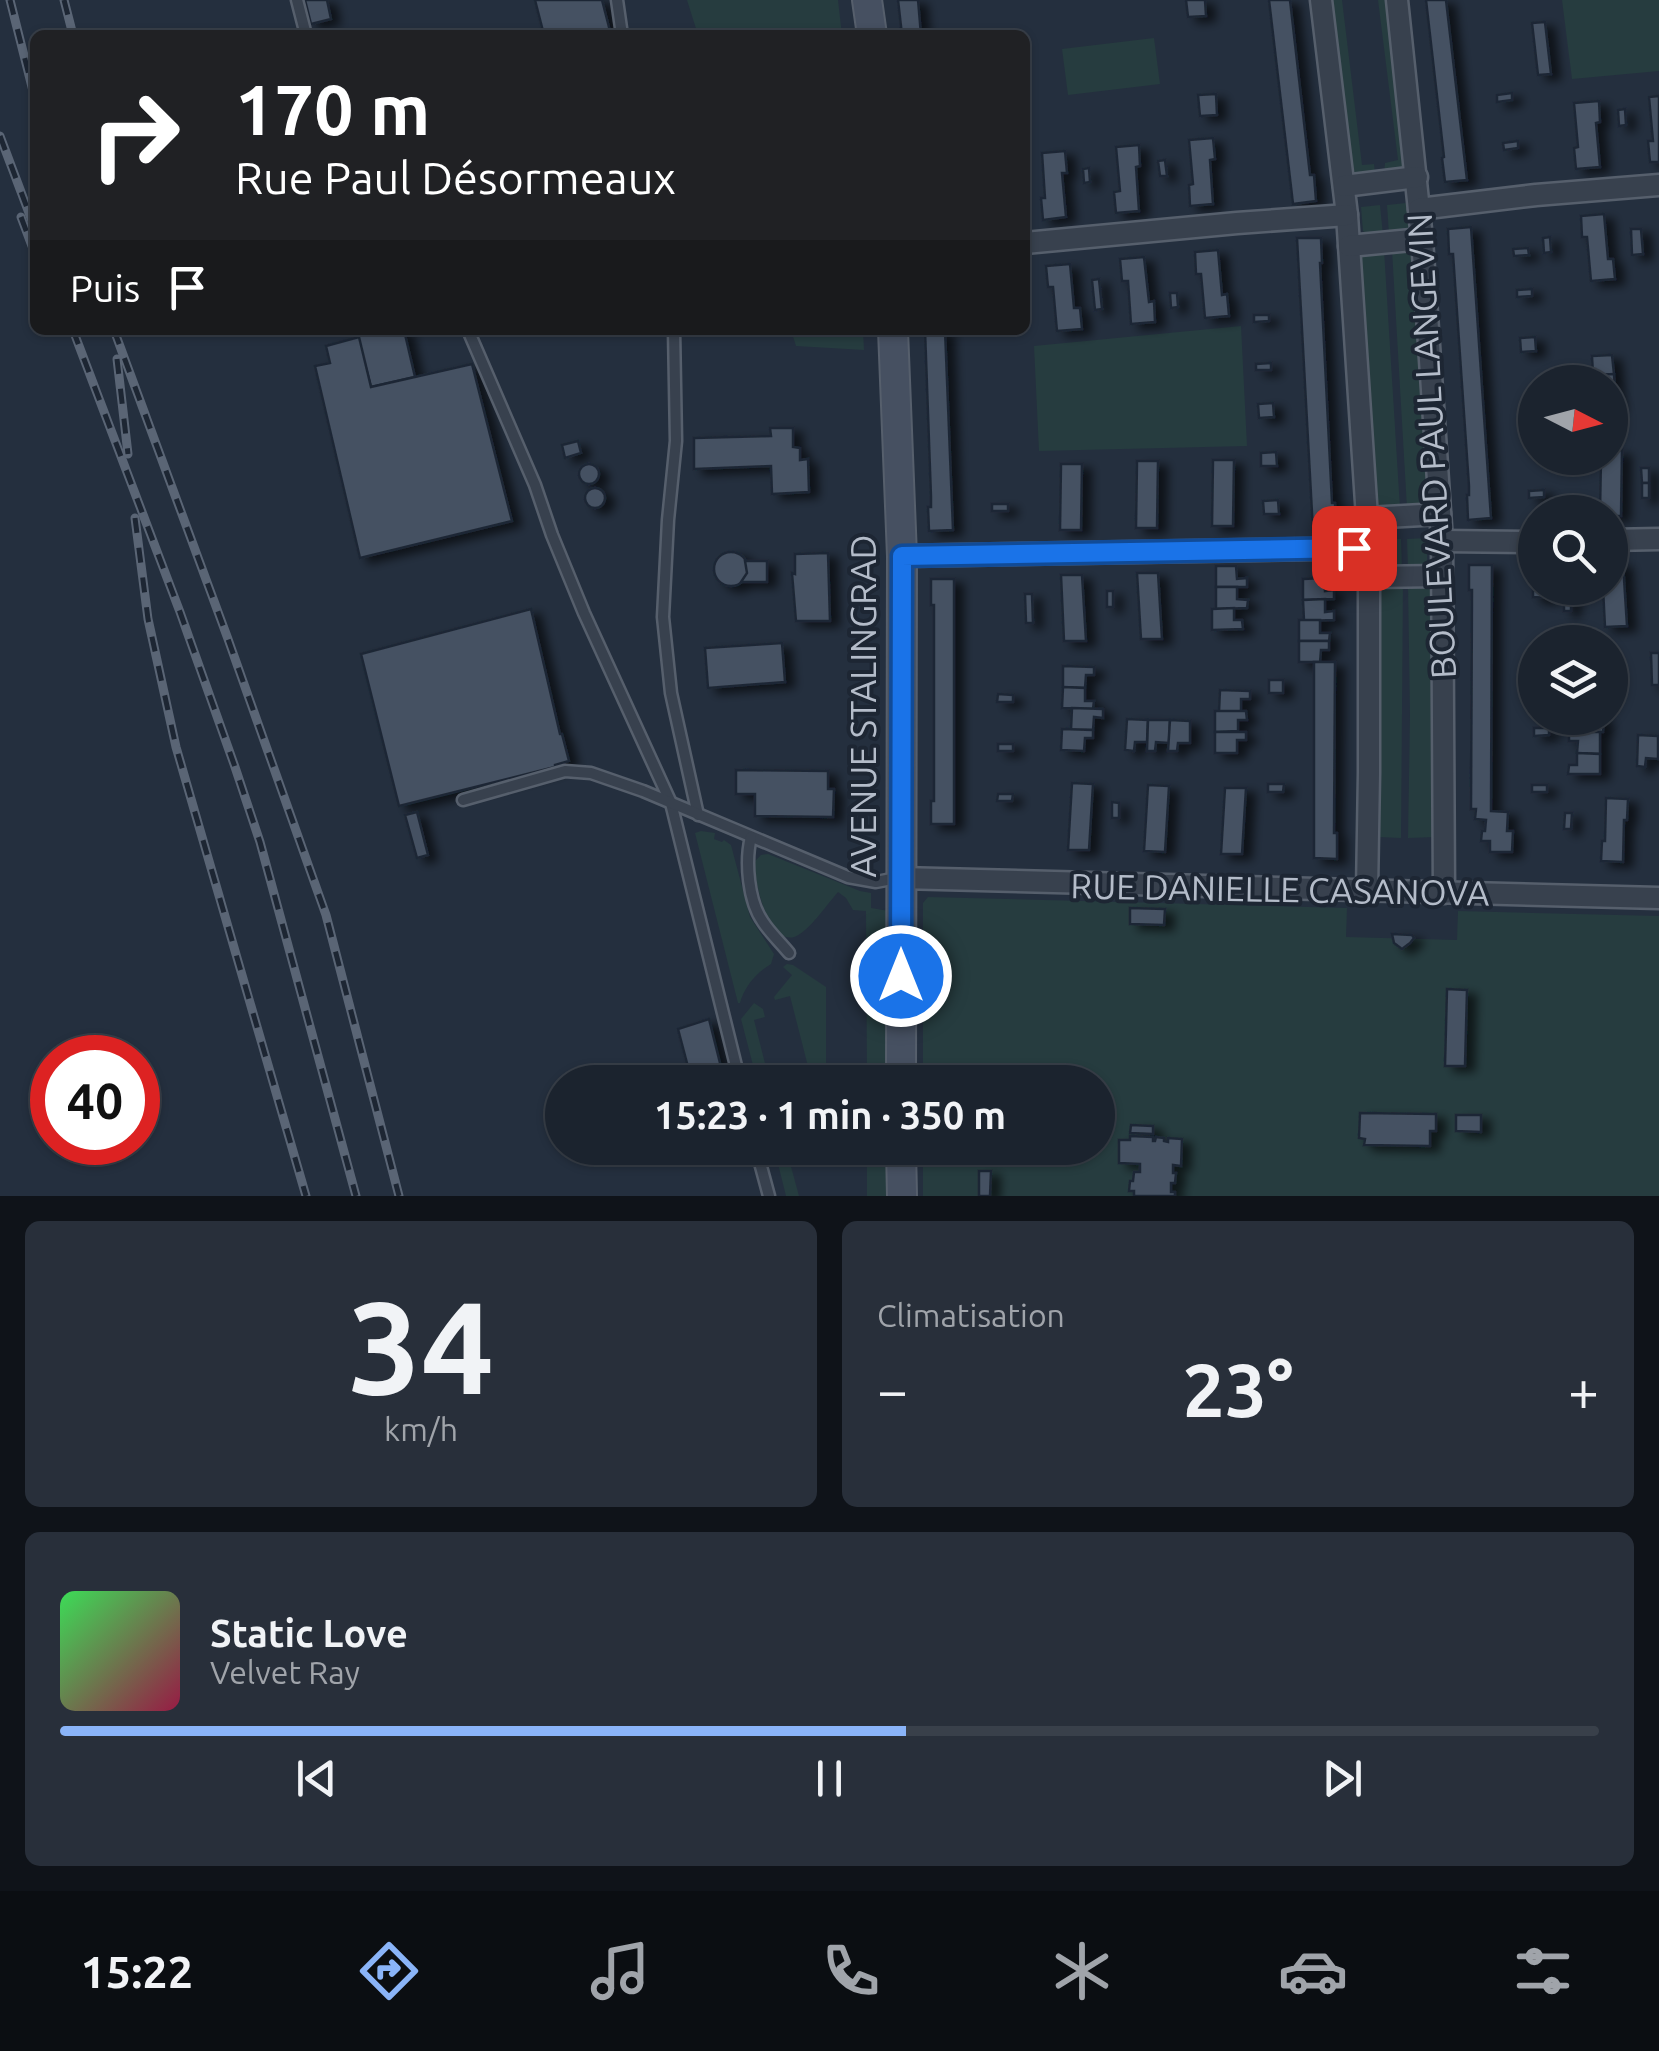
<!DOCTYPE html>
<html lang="fr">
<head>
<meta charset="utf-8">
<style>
  :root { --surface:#1b232e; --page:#282f3a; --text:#f1f3f6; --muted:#a0a4aa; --line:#39404a; --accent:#8ab4f8 }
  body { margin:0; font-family:Ubuntu,sans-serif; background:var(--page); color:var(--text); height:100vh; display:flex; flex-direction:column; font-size:38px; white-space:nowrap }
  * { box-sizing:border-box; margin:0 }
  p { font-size:32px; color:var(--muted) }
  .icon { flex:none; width:55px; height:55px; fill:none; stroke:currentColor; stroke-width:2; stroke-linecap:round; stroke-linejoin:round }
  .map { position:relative; height:1196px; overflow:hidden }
  .details { display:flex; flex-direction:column; gap:25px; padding:25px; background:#0f1319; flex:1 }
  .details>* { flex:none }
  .hud { position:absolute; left:30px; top:30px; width:1000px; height:305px; border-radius:15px; box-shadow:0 2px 8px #0004,0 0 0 2px var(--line); background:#202124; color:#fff; overflow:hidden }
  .needle { width:65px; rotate:96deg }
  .fabs { position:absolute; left:1518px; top:365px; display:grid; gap:20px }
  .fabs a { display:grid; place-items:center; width:110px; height:110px; border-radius:50%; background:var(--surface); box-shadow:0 2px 8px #0004,0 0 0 2px var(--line); font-size:50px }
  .speed { position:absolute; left:30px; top:1035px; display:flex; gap:20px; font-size:50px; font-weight:700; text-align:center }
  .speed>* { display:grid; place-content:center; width:130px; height:130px; border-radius:50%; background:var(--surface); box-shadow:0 2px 8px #0004,0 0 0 2px var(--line); line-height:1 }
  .speed .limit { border:15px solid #d22; background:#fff; color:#111 }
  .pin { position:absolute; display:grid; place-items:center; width:85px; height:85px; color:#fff; margin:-42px; border-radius:20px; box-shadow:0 5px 15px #0006 }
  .me { position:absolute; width:110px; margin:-55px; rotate:0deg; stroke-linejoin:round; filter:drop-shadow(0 0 8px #0008) }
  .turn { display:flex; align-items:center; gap:35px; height:210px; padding:0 40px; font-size:45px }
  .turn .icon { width:130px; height:130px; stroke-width:2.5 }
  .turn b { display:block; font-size:70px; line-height:85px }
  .then { display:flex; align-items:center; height:95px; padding:0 40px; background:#0003; gap:20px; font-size:38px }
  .big { font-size:75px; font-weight:600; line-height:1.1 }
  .details .widget { flex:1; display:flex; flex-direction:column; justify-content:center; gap:15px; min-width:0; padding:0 35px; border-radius:15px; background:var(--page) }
  .details .dial { align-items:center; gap:0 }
  .dial b { font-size:130px; line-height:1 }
  .song { display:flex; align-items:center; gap:30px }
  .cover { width:120px; height:120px; border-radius:15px; background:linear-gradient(135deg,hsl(130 70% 55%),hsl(340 70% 35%)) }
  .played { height:10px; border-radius:5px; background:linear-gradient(90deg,var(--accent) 55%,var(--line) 55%) }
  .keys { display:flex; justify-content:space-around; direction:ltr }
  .heat { display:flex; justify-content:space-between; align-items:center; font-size:55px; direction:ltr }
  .details .tiles { flex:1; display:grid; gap:25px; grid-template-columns:1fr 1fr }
  .widget:last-child { grid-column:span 2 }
  .trip { position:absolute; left:545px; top:1065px; width:570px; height:100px; border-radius:50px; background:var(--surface); box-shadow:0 2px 8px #0004,0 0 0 2px var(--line); font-weight:600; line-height:100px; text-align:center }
  .tabs { display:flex; height:160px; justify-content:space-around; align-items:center; background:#0b0e12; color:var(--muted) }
  .tabs .icon { width:70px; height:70px }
  .tabs .active { color:var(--accent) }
  .tabs b { font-size:45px; color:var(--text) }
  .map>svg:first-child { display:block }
  .green { fill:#263c3f }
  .building { fill:#455162; stroke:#1f2835; stroke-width:2.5; filter:url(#shadow) }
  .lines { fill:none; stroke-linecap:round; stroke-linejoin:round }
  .lane-casing { stroke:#565f6c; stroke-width:15 }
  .street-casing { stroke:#565f6c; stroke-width:25 }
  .secondary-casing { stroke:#565f6c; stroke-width:32 }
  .lane { stroke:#38414e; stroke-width:10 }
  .street { stroke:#38414e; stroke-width:20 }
  .secondary { stroke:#465061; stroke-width:28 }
  .rail-casing { stroke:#5a6575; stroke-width:9 }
  .rail { stroke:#1d2633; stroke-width:5; stroke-dasharray:15; stroke-linecap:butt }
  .route-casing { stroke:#114b97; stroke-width:25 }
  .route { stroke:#1a73e8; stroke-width:18 }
  .labels { text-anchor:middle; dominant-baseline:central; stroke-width:8; stroke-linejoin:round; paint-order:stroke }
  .street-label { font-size:35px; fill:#b4bcc9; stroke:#1d2633 }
</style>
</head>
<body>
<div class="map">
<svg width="1659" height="1196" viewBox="0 0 1659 1196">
  <defs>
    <filter id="shadow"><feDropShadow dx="9" dy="5" stdDeviation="5" flood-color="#0009"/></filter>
  </defs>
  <rect width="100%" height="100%" fill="#242f3e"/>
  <g class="green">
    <path d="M687 0H838L842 35H698Z"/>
    <path d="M1328 0H1342L1362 165 1374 164 1375 174 1352 176Z"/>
    <path d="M1378 0H1391L1413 170 1384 174 1385 163 1398 160Z"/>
    <path d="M1562 0H1659V71L1572 79Z"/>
    <path d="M1154 38 1160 84 1068 95 1062 49Z"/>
    <path d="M1406 203 1409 227 1407 232 1389 234 1387 205Z"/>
    <path d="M1380 205 1383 235 1369 236 1363 231 1361 207Z"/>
    <path d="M1415 247 1434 506 1407 508 1392 250Z"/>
    <path d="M1384 250 1400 508H1376L1356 262 1360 253Z"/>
    <path d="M1241 326 1247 446 1039 451 1034 346Z"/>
    <path d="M791 330H863L864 350 796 346Z"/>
    <path d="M1427 538V566L1424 568 1408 569 1407 539Z"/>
    <path d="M1382 539H1401L1402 569 1383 566Z"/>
    <path d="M1433 583 1435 837 1408 838 1410 715 1408 584Z"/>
    <path d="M1403 584 1401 838 1378 837 1374 835 1375 586Z"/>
    <path d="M701 831 715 833 714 839 722 842 724 840 731 845 750 917 774 954 771 964C757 972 744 987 740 1003H738L695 833Z"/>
    <path d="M768 854 860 891 871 893V908L889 911V1082H867L866 911 853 910 846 898 838 892C828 903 808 933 794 937 768 944 753 879 755 861L761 855Z"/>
    <path d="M928 897 1347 908 1346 937 1457 940 1458 911 1659 916V1196H923V1148H1098V1082H923V903Z"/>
    <path d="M787 964 793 965 826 987V1082H812L790 996 775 1000 774 997 792 975 783 967Z"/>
    <path d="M754 1003 763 1009 765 1017 754 1020 767 1071 755 1073 741 1019Z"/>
    <path d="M774 1148H786L799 1196H786Z"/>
    <rect x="867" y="1148" width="23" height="48"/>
  </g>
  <g class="building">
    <path d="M305 0H327L331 19 311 24Z"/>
    <path d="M535 0H602L611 35H544Z"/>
    <path d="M898 0H918L921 35H902Z"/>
    <path d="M1186 0H1205L1206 16 1188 17Z"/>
    <path d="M1269 0H1290L1310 175H1314L1316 201 1293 204Z"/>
    <path d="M1426 0H1446L1467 180 1445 182 1442 158 1444 157Z"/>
    <path d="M1545 22 1551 74 1538 75 1532 23Z"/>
    <path d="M1512 93V100L1497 102V95Z"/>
    <path d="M1216 94 1217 115 1200 116 1198 95Z"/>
    <path d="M1659 96V162H1650L1648 141H1653L1649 97Z"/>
    <path d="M1599 101 1600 122 1596 123 1600 167 1576 169 1574 148 1578 147 1574 103Z"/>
    <path d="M1625 109 1626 125 1619 126 1618 110Z"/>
    <path d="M1213 138 1215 159 1210 160 1213 204 1190 206 1189 185 1193 184 1189 140Z"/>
    <path d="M1518 141V148L1504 150 1503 143Z"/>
    <path d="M1139 145 1140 166 1136 167 1139 211 1116 213 1114 192 1120 191 1116 147Z"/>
    <path d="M1065 151 1067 173H1062L1066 217 1043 220 1041 198H1045L1042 153Z"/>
    <path d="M1165 160 1167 176H1160L1158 161Z"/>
    <path d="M1089 168 1090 182 1084 183 1083 169Z"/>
    <path d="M1604 214 1608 259H1613L1615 279 1591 281 1587 237H1582L1581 216Z"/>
    <path d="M1471 227 1491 518 1468 520 1467 495H1469V486L1453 254H1449L1448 229Z"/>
    <path d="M1631 229H1641L1643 254 1632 255Z"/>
    <path d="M1550 237 1551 252 1544 253 1543 238Z"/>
    <path d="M1297 238H1321L1322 263H1320L1332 503H1335L1336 529 1313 531Z"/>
    <path d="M1528 248 1529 255 1514 256 1513 249Z"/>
    <path d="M1218 250 1222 295 1227 294 1229 316 1205 318 1201 274H1196L1195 252Z"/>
    <path d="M1144 257 1149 302 1154 301 1155 322 1131 324 1128 281H1122L1120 259Z"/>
    <path d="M1070 264 1074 308H1080L1082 329 1057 331 1053 287H1048L1046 266Z"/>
    <path d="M1099 279 1102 309 1095 310 1092 280Z"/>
    <path d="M1532 289V296L1517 297V290Z"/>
    <path d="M1170 293H1177L1178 307 1171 308Z"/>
    <path d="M1254 315H1269V321L1254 322Z"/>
    <path d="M356 330H404L415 377 371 387Z"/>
    <path d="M925 330H945L953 530 929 531 928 507H931V497Z"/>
    <path d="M359 337 371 387 472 364 512 521 360 558 315 366 330 363 326 346Z"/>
    <path d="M1535 337 1536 351 1521 352 1520 338Z"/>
    <path d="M1612 355 1614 374 1593 375 1592 356Z"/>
    <path d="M1271 363V370H1256V364Z"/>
    <path d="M1614 374 1616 406 1610 407V382H1593V375Z"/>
    <path d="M1273 403 1274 417 1259 418 1258 404Z"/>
    <path d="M770 428H793V447L800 448V460L808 459 809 492 772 494 771 466 694 469V438L771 436Z"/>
    <path d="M578 441 581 453 565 458 562 445Z"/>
    <path d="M1622 450 1621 516H1610V512H1600L1601 458H1610V451Z"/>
    <path d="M1276 452 1277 466H1261V453Z"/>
    <path d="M1213 460H1234L1233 526H1212Z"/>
    <path d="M1137 461H1158L1157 528H1136Z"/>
    <path d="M1061 464H1082L1081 530H1060Z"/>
    <circle cx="589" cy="474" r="10"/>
    <path d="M1641 468H1649V483H1642Z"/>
    <rect x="1642" y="483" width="7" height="15"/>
    <circle cx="595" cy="498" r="10"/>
    <path d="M1544 490V497L1529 498V491Z"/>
    <path d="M1278 500 1279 514H1264L1263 501Z"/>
    <rect x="992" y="504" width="16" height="7"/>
    <circle cx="731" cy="569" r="17"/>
    <path d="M828 553 830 621H796L792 573 795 574V554Z"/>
    <path d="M745 561H767V582H741L747 573Z"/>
    <path d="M1610 563H1623L1627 626 1605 627 1603 588H1610Z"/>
    <path d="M1469 565H1492L1491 811 1508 812 1507 831H1513L1512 852H1490V841H1481L1482 831H1485L1486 820 1475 819 1476 809H1471L1472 590H1469Z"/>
    <path d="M1216 566H1236L1237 579 1247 578V587H1216Z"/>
    <path d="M1137 573H1158L1162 639H1141Z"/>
    <path d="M1061 575H1082L1086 641H1064Z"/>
    <path d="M1324 578 1325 591 1334 590V599L1303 600V579Z"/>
    <path d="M931 579H954V824H931V801H934V605H931Z"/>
    <path d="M1216 587H1237V599L1248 600 1247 608 1216 609Z"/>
    <path d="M1533 590H1548V598L1533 597Z"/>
    <rect x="1107" y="591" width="6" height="16"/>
    <path d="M1025 594H1032L1033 623H1026Z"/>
    <rect x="1564" y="596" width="7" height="15"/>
    <path d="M1325 599V612L1334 611V620L1304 621 1303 600Z"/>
    <path d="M1234 608V620H1242L1243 629 1212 630V609Z"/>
    <path d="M531 609 560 734H562L569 761 555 765V767L399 806 361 654Z"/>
    <path d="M1299 620H1320V633H1330L1329 641H1299Z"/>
    <path d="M1299 641H1329V650H1321L1320 662H1299Z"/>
    <path d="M782 643 785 682 708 688 705 648Z"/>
    <path d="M1651 653H1659V685H1652Z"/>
    <path d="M1314 662H1335L1334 833H1337V859L1314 858Z"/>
    <path d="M1063 666 1094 667V675H1086L1085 688 1063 687Z"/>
    <rect x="1269" y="680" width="14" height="13"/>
    <path d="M1063 687 1085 688V701H1094L1093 709 1062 708Z"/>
    <path d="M1220 690 1250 691V699H1241V711L1219 712Z"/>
    <path d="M998 694 1013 695V702H997Z"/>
    <path d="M1072 708 1103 709V718L1094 717 1093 730H1071Z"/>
    <path d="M1215 711H1246L1247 720H1238V731L1215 732Z"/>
    <path d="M1581 718H1604L1603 732H1572L1573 724H1581Z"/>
    <path d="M1127 719 1148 720 1147 742H1135L1134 751 1125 750Z"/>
    <path d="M1148 720H1170L1169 743 1156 742 1155 751H1147Z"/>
    <path d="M1170 720 1190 721V743H1178L1177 751H1168Z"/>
    <path d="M1534 728H1549V735L1534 736Z"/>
    <path d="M1062 729 1093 730V738H1085L1084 751 1061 750Z"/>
    <path d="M1215 732H1246V740H1237V753H1215Z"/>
    <path d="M1569 732H1600V754L1577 753 1578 741H1569Z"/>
    <path d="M1638 735 1658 736V759L1646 758 1645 767 1637 766Z"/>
    <rect x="998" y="744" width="15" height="7"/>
    <path d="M1577 753 1600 754V774H1568L1569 765H1577Z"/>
    <path d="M736 770 828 771V789H834L833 817 755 816V794H736Z"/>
    <path d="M1072 783 1093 784 1089 850H1068Z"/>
    <path d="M1268 784H1284L1283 792H1268Z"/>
    <path d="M1148 785 1169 786 1165 852 1144 851Z"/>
    <rect x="1532" y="785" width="15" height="7"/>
    <path d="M1225 788H1246L1242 854H1221Z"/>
    <path d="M998 794H1013L1012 801H997Z"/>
    <path d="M1606 798 1628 799 1627 820H1624L1623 862 1601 861 1602 841H1605Z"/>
    <path d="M1112 802 1119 803V818H1112Z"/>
    <path d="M417 812 428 855 417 858 405 815Z"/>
    <path d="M1565 813H1572L1571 829H1564Z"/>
    <path d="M1130 908 1165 909 1164 925 1130 924Z"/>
    <path d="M1392 934 1412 935 1414 938 1410 943 1402 949 1394 943Z"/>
    <path d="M1447 989 1467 990 1465 1066H1445Z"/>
    <path d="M709 1019 723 1075 692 1082 678 1029Z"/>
    <path d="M1360 1113 1436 1114V1131H1430V1146L1364 1145 1365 1139 1359 1138Z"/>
    <path d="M1456 1115H1481V1132L1456 1131Z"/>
    <path d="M1131 1125 1153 1126V1134L1130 1133Z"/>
    <path d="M1130 1136 1153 1137V1141H1155L1156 1137 1164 1138V1141L1168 1142V1138L1182 1139 1181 1166 1173 1165V1173H1176L1175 1183H1171V1192H1175V1196H1134V1191H1129L1130 1181H1133L1134 1172H1140V1164L1119 1163V1140H1130Z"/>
    <path d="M979 1171H991L990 1196H979Z"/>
  </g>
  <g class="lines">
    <defs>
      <g id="lane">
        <path d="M297 0 306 35"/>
        <path d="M617 0 622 35"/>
        <path d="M468 330 535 485 552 535 584 613 671 803 740 1082"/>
        <path d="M674 330 676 441 668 520 663 617 671 693 698 815"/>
        <path d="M463 800 565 771 591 773 643 791 848 877 876 882 897 878"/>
        <path d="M751 837C745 861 748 901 763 922 770 933 781 943 789 953"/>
        <path d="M756 1148 769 1196"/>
      </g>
      <g id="street">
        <path d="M1321 0 1347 215 1369 548V773L1367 891"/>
        <path d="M1397 0 1422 239 1442 541 1444 893"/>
        <path d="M1344 186 1417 177"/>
        <path d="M1419 209 1536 195 1659 185"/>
        <path d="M1025 243 1237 223 1347 215"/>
        <path d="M1349 246 1422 239"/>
        <path d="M1368 518 1440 514"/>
        <path d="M1610 540 1659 539"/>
        <path d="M1442 541 1535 542"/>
        <path d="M902 556 1369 548"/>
        <path d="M1370 577 1442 576"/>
        <path d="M900 878 1659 898"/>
      </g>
      <g id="secondary">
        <path d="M867 0 872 35"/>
        <path d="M893 330 902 556 901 1082"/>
        <path d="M901 1148 902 1196"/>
      </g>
    </defs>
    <use href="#lane" class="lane-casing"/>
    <use href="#street" class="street-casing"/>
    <use href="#secondary" class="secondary-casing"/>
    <use href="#lane" class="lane"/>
    <use href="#street" class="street"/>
    <use href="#secondary" class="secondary"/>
    <defs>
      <g id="rail">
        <path d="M10 0 35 99"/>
        <path d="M64 0 73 35"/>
        <path d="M0 136 35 229"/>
        <path d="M21 217 35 254"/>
        <path d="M73 330 180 612 235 767 260 842 356 1196"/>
        <path d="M114 330 228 639 326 915 399 1196"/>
        <path d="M117 359 128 454"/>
        <path d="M135 518 148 619 176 747 306 1196"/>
      </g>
    </defs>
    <use href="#rail" class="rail-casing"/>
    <use href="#rail" class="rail"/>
  </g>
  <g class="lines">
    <defs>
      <path id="route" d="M901 976 902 556 1354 548"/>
    </defs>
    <use href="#route" class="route-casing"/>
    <use href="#route" class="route"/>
  </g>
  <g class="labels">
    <g class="street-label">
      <text transform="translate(1431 446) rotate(-93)">BOULEVARD PAUL LANGEVIN</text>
      <text transform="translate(863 706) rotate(-90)">AVENUE STALINGRAD</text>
      <text transform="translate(1280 889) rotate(1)">RUE DANIELLE CASANOVA</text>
    </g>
  </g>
</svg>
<div class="fabs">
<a><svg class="needle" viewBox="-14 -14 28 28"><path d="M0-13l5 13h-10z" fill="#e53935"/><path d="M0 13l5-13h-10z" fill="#a0a4aa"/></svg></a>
<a><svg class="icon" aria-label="search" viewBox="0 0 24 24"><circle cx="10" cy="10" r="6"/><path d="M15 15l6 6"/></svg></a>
<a><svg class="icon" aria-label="layers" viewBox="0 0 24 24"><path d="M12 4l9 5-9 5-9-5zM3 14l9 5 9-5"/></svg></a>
</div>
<div class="speed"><div class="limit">40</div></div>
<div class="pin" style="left:1354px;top:548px;background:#d93025"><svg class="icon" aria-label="arrive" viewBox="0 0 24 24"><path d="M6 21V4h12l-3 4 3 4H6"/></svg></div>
<svg class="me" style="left:901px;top:976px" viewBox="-20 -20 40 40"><circle r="17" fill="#1a73e8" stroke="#fff" stroke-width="3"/><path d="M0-11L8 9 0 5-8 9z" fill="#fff"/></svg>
<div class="trip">15:23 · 1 min · 350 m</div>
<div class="hud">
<div class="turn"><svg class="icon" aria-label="right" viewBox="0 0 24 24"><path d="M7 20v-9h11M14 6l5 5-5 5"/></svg><div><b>170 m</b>Rue Paul Désormeaux</div></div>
<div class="then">Puis<svg class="icon" aria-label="arrive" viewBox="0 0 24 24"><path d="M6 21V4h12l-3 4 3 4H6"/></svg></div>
</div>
</div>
<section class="details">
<div class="tiles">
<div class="widget dial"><b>34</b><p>km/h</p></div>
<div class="widget"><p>Climatisation</p>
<div class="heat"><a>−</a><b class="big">23°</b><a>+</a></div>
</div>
<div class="widget">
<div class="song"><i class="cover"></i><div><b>Static Love</b><p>Velvet Ray</p></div></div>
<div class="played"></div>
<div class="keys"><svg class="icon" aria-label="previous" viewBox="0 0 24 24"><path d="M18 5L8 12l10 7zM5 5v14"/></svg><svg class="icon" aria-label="pause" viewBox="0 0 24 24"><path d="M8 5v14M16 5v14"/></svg><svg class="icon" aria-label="next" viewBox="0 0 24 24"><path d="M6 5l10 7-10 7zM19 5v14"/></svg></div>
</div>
</div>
</section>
<nav class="tabs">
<b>15:22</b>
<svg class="icon active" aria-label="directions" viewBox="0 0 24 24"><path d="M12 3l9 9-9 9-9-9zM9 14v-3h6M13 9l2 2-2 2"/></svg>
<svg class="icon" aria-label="music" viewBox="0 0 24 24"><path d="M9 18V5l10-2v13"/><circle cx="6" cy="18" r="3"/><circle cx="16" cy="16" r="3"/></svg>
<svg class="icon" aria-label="phone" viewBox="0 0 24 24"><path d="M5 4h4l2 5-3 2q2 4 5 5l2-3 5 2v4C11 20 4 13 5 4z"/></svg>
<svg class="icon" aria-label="climate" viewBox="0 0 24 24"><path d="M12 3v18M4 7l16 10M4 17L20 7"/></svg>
<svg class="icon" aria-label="car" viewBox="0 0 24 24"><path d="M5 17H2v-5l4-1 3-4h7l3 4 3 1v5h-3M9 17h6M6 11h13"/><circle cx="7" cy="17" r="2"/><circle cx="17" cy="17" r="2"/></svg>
<svg class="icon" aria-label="filters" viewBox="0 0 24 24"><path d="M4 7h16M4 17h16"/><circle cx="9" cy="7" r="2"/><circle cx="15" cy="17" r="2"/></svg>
</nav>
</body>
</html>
